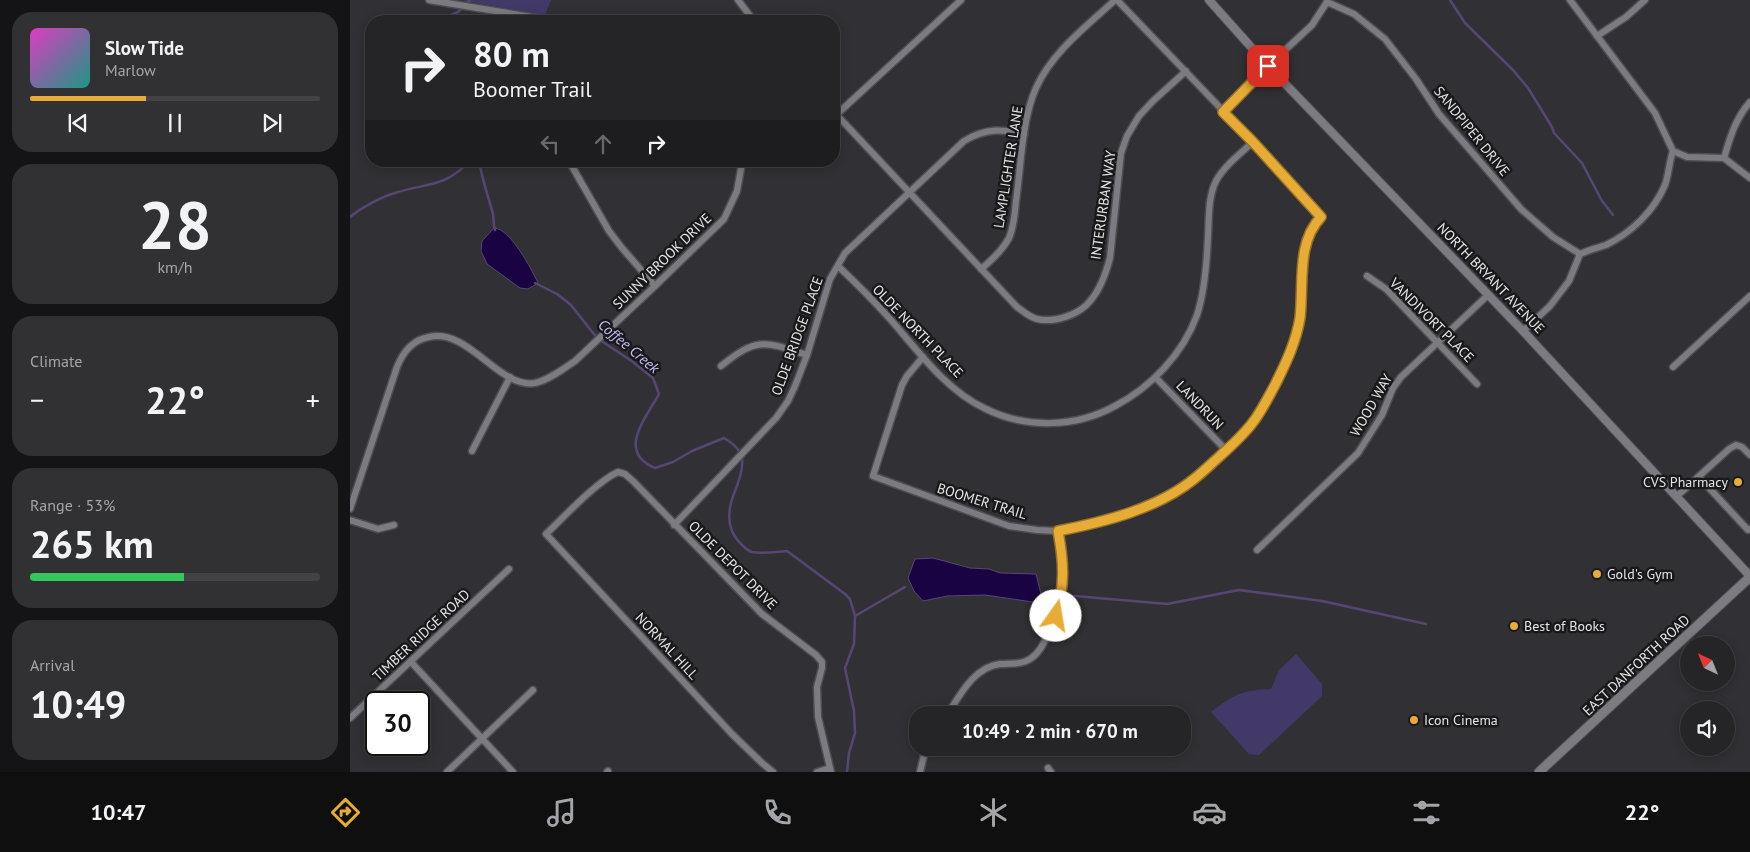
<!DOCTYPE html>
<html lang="en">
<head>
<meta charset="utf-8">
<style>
  :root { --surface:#252528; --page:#313134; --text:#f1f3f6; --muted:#a3a5a8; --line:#424245; --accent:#e6ac36 }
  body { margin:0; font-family:"PT Sans",sans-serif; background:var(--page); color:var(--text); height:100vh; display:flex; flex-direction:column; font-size:19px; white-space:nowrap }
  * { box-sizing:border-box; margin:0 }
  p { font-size:16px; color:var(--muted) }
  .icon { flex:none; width:28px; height:28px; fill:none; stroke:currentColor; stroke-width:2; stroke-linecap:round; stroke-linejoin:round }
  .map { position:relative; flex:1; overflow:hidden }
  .sheet { display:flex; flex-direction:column; gap:12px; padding:12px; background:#141416; width:350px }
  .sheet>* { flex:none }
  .banner { position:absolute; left:15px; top:15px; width:475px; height:152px; border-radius:20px; box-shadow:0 2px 12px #0003,0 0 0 1px var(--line); background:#252528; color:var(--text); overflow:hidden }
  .needle { width:32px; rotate:317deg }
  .fabs { position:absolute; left:1330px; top:636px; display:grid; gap:10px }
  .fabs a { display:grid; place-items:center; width:55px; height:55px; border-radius:50%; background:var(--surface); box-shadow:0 2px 12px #0003,0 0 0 1px var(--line); font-size:25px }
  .speed { position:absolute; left:15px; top:691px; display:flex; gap:10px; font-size:25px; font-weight:700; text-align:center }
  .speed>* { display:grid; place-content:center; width:65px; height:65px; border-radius:50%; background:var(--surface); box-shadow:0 2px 12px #0003,0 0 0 1px var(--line); line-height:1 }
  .speed .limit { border:2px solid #111; border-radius:8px; background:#fff; color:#111 }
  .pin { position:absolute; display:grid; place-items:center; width:42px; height:42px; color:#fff; margin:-21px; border-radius:10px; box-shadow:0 2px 8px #0006 }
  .me { position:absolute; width:55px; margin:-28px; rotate:13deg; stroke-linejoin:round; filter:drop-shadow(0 0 4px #0008) }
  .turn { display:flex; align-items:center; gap:18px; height:105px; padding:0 25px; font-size:22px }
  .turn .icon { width:65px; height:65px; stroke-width:2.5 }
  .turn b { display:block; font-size:35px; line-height:42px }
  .lanes { display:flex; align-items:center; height:48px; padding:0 25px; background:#0003; justify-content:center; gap:25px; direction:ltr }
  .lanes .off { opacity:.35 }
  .big { font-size:38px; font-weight:800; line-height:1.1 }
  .sheet .card { flex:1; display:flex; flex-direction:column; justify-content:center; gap:8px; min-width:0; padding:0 18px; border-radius:20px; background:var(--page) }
  .sheet .dial { align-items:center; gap:0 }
  .dial b { font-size:65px; line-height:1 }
  .song { display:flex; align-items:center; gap:15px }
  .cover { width:60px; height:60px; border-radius:8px; background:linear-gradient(135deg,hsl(310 70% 55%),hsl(170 70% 35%)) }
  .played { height:5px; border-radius:2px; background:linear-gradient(90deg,var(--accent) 40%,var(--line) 40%) }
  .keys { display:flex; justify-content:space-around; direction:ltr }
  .heat { display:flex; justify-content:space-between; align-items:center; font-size:28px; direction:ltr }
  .charge { height:8px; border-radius:4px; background:linear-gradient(90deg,#34c759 53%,var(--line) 0) }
  .trip { position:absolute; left:559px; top:706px; width:282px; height:50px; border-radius:20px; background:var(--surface); box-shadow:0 2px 12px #0003,0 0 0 1px var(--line); font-weight:800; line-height:50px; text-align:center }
  .tab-bar { display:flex; height:80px; justify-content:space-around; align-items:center; background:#0f0f10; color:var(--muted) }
  .tab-bar .icon { width:35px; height:35px }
  .tab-bar .selected { color:var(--accent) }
  .tab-bar b { font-size:22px; color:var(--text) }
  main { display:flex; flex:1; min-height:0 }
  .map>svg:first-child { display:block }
  .green { fill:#423969 }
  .water { fill:#1a0342; stroke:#574674 }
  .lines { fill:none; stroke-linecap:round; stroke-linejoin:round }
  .stream { stroke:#574674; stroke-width:2.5 }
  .minor-casing { stroke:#4e4e52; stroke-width:9 }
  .tertiary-casing { stroke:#4e4e52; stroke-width:10 }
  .secondary-casing { stroke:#4e4e52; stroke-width:11 }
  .minor { stroke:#7c7b81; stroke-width:6 }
  .tertiary { stroke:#7c7b81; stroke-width:8 }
  .secondary { stroke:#7c7b81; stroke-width:9 }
  .route-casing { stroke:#967023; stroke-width:12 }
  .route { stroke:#e6ac36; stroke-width:9 }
  .poi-dot { fill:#e6ac36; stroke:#19191b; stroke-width:2 }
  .labels { text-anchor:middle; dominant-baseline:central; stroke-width:5; stroke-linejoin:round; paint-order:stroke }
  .street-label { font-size:14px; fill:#e4e4e7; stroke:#19191b }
  .poi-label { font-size:14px; fill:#e4e4e7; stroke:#19191b; text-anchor:start }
  .water-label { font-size:15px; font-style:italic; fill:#c4bcf6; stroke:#19191b }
</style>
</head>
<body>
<main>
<section class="sheet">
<div class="card">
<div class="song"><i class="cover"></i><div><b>Slow Tide</b><p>Marlow</p></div></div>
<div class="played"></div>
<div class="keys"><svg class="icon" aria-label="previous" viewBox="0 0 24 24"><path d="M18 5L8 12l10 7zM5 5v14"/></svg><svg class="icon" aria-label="pause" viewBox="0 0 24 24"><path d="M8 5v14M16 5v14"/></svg><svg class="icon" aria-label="next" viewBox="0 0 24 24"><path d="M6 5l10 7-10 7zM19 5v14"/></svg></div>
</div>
<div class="card dial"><b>28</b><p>km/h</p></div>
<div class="card"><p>Climate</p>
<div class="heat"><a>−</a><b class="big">22°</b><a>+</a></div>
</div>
<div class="card"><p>Range · 53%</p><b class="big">265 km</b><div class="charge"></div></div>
<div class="card"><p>Arrival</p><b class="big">10:49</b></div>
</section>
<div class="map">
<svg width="1400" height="772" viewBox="0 0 1400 772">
  <rect width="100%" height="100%" fill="#313135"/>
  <g class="green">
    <path d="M111 0H201L195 15Z"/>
    <path d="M946 654 972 684V696L909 755 899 754 861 712C883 695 892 690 921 689L929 670Z"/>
  </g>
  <g class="water">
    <path d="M144 228C160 228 182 270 188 283L178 289 170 288 137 264 131 251 132 241Z"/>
    <path d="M583 558 620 568 639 569 650 573 686 574 691 594 683 602 635 595 597 596 573 601 564 591 558 578 565 559Z"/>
  </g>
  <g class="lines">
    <g class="stream">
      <path d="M1100 0 1115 23 1163 70 1178 88 1202 127 1204 133 1232 163 1252 201 1263 215"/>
      <path d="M93 21 99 16 108 12 120 0"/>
      <path d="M129 161C132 179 138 196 143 214 144 220 143 224 145 230"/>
      <path d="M0 217C9 209 33 196 45 193 75 183 96 188 119 161"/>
      <path d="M185 283 207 294 221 305 247 338 283 362 303 378 309 394C296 418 266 452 305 468L323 462 342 451 374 438C384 444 394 452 392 465 392 477 384 491 381 503 377 519 380 534 392 545 395 548 398 551 402 552 413 554 425 552 437 551L495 594 500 599 505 616 504 644 495 668 504 711 505 733 499 753 497 772"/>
      <path d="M702 594 817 604 889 590 972 601 1076 624"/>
      <path d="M505 616 555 587"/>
    </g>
    <defs>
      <g id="minor">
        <path d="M79 0 206 21"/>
        <path d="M388 0 404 21"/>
        <path d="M1220 0 1305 113 1323 151 1337 157 1374 158 1400 178"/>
        <path d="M977 2 1004 14 1035 39 1066 79 1089 114 1171 209 1203 237 1230 254"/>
        <path d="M1247 36 1276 17 1295 0"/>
        <path d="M484 112 667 307C673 311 679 317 687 319 704 323 730 315 741 300 751 288 756 273 760 258L771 153 777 136 789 116 803 101 836 71"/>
        <path d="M873 112 918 66 962 25 977 2"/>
        <path d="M485 116 611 0"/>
        <path d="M1374 158C1380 138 1385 119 1400 102"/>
        <path d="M219 161 259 231 272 248 305 286"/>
        <path d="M387 161 404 163 421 161"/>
        <path d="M488 266C506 283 524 301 541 320 568 351 596 390 634 408 675 429 725 428 765 406 801 387 833 354 847 315 854 294 857 259 858 236 859 218 858 197 866 181 874 166 891 153 903 142"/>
        <path d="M631 269C642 260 652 251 659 238 664 227 665 213 666 201 671 166 672 119 686 88 702 52 737 26 765 0"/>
        <path d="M1017 276 1036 289 1127 384"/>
        <path d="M1173 331 1200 306 1219 281 1230 254C1239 250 1247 248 1256 245 1281 233 1304 211 1315 185 1319 174 1319 162 1323 151"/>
        <path d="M573 357 557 376 552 385 523 476 659 526 687 530 708 531 728 527 769 516 799 505 827 491 844 480 893 434 907 417 937 362 946 335 950 318 956 246 963 226 971 217 903 142 767 0"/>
        <path d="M371 366C407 337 414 341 457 355"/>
        <path d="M1323 367 1400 296"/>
        <path d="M806 378 876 450"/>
        <path d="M122 451 160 377"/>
        <path d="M1349 477 1398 530 1400 529"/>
        <path d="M1326 497 1379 449 1386 445 1392 447 1400 455"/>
        <path d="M0 509 47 367C53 352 62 340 79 337 119 328 149 389 185 383 199 380 213 369 225 361L305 286 374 219 387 191 392 163"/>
        <path d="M0 520 28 529 44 525"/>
        <path d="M324 525 426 418 438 401 445 386 457 355 480 279 495 253 614 141C636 128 650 129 674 134"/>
        <path d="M907 550 1008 453 1032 415 1043 388 1051 377 1138 295"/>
        <path d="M61 662 163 772"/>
        <path d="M597 715C610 695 624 667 650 664 661 663 671 665 680 659 690 653 695 642 699 631 715 593 716 571 708 531"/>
        <path d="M0 718 159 569"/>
        <path d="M698 768 701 772"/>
        <path d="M97 772 183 690"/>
        <path d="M257 772 258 771"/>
        <path d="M423 772 412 763 382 734 196 534C214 517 246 482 268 472L275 474 284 482 412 614 466 655 472 662V668L467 687 468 717 481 772"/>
        <path d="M467 772 480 768"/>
        <path d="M570 772 574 755 578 748"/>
      </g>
      <path id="tertiary" d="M859 0 918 66 1173 331 1400 576"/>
      <path id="secondary" d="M1189 772 1400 577"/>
    </defs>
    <use href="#minor" class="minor-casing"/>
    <use href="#tertiary" class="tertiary-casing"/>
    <use href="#secondary" class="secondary-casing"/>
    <use href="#minor" class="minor"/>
    <use href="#tertiary" class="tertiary"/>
    <use href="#secondary" class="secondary"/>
  </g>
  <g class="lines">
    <defs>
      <path id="route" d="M706 616C715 584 714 563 708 531 754 522 807 509 844 479 853 472 861 464 870 456 883 444 896 433 906 418 913 408 919 396 925 385 936 363 946 342 950 318 954 284 946 243 971 217L903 142 873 112 918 66"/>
    </defs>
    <use href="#route" class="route-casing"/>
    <use href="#route" class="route"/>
  </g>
  <g class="poi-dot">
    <circle cx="1388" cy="482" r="5"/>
    <circle cx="1247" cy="574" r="5"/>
    <circle cx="1164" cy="626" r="5"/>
    <circle cx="1064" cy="720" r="5"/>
  </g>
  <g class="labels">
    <g class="street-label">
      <text transform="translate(1122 131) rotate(51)">SANDPIPER DRIVE</text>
      <text transform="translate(658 167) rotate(-81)">LAMPLIGHTER LANE</text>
      <text transform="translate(753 205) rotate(-82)">INTERURBAN WAY</text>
      <text transform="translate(312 261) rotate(-44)">SUNNY BROOK DRIVE</text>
      <text transform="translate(1141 278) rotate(46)">NORTH BRYANT AVENUE</text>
      <text transform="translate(1082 320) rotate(45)">VANDIVORT PLACE</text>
      <text transform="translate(568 331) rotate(46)">OLDE NORTH PLACE</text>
      <text transform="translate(447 336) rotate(-70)">OLDE BRIDGE PLACE</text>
      <text transform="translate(850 405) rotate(46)">LANDRUN</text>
      <text transform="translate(1021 405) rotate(-60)">WOOD WAY</text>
      <text transform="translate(632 501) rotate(17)">BOOMER TRAIL</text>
      <text transform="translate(383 565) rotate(45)">OLDE DEPOT DRIVE</text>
      <text transform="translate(71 635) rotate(-43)">TIMBER RIDGE ROAD</text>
      <text transform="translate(317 646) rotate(47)">NORMAL HILL</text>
      <text transform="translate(1286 665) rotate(-43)">EAST DANFORTH ROAD</text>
    </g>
    <g class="poi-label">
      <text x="1378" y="482" text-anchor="end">CVS Pharmacy</text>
      <text x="1257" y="574">Gold's Gym</text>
      <text x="1174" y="626">Best of Books</text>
      <text x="1074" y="720">Icon Cinema</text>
    </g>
    <g class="water-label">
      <text transform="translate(279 346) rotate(40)">Coffee Creek</text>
    </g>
  </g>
</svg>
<div class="fabs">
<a><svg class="needle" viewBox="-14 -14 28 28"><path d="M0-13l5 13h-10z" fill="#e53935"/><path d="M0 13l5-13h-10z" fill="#a3a5a8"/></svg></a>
<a><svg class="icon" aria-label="sound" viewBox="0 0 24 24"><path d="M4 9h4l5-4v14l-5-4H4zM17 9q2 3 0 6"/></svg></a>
</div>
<div class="speed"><div class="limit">30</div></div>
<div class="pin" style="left:918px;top:66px;background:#d93025"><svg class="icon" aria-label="arrive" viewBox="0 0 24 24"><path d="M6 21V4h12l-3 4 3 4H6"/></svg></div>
<svg class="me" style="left:706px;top:616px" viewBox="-20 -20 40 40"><circle r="19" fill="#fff"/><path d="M0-13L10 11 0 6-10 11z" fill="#e6ac36"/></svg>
<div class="trip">10:49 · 2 min · 670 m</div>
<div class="banner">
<div class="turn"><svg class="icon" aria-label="right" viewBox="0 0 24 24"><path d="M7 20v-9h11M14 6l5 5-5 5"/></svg><div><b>80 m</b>Boomer Trail</div></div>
<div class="lanes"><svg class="icon off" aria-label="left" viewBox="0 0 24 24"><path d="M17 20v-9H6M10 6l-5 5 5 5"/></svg><svg class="icon off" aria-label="ahead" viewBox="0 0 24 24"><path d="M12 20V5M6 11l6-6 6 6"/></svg><svg class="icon" aria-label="right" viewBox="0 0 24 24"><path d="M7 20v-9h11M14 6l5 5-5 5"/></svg></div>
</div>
</div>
</main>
<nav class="tab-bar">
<b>10:47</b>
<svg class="icon selected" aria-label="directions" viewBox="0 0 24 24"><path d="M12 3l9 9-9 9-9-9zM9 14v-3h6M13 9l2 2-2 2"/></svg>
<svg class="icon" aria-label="music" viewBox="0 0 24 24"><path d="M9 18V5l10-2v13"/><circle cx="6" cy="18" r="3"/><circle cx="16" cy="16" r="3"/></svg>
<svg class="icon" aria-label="phone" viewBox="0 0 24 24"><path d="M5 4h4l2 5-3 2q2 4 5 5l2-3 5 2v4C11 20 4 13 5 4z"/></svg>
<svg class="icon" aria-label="climate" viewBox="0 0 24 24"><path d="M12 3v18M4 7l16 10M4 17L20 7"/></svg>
<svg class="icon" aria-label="car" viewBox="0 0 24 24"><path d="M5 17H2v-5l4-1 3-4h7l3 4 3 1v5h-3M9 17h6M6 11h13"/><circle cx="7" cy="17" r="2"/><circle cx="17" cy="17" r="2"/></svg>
<svg class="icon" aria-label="filters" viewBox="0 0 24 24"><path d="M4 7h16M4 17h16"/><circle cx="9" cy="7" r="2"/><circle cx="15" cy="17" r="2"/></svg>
<b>22°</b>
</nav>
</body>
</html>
